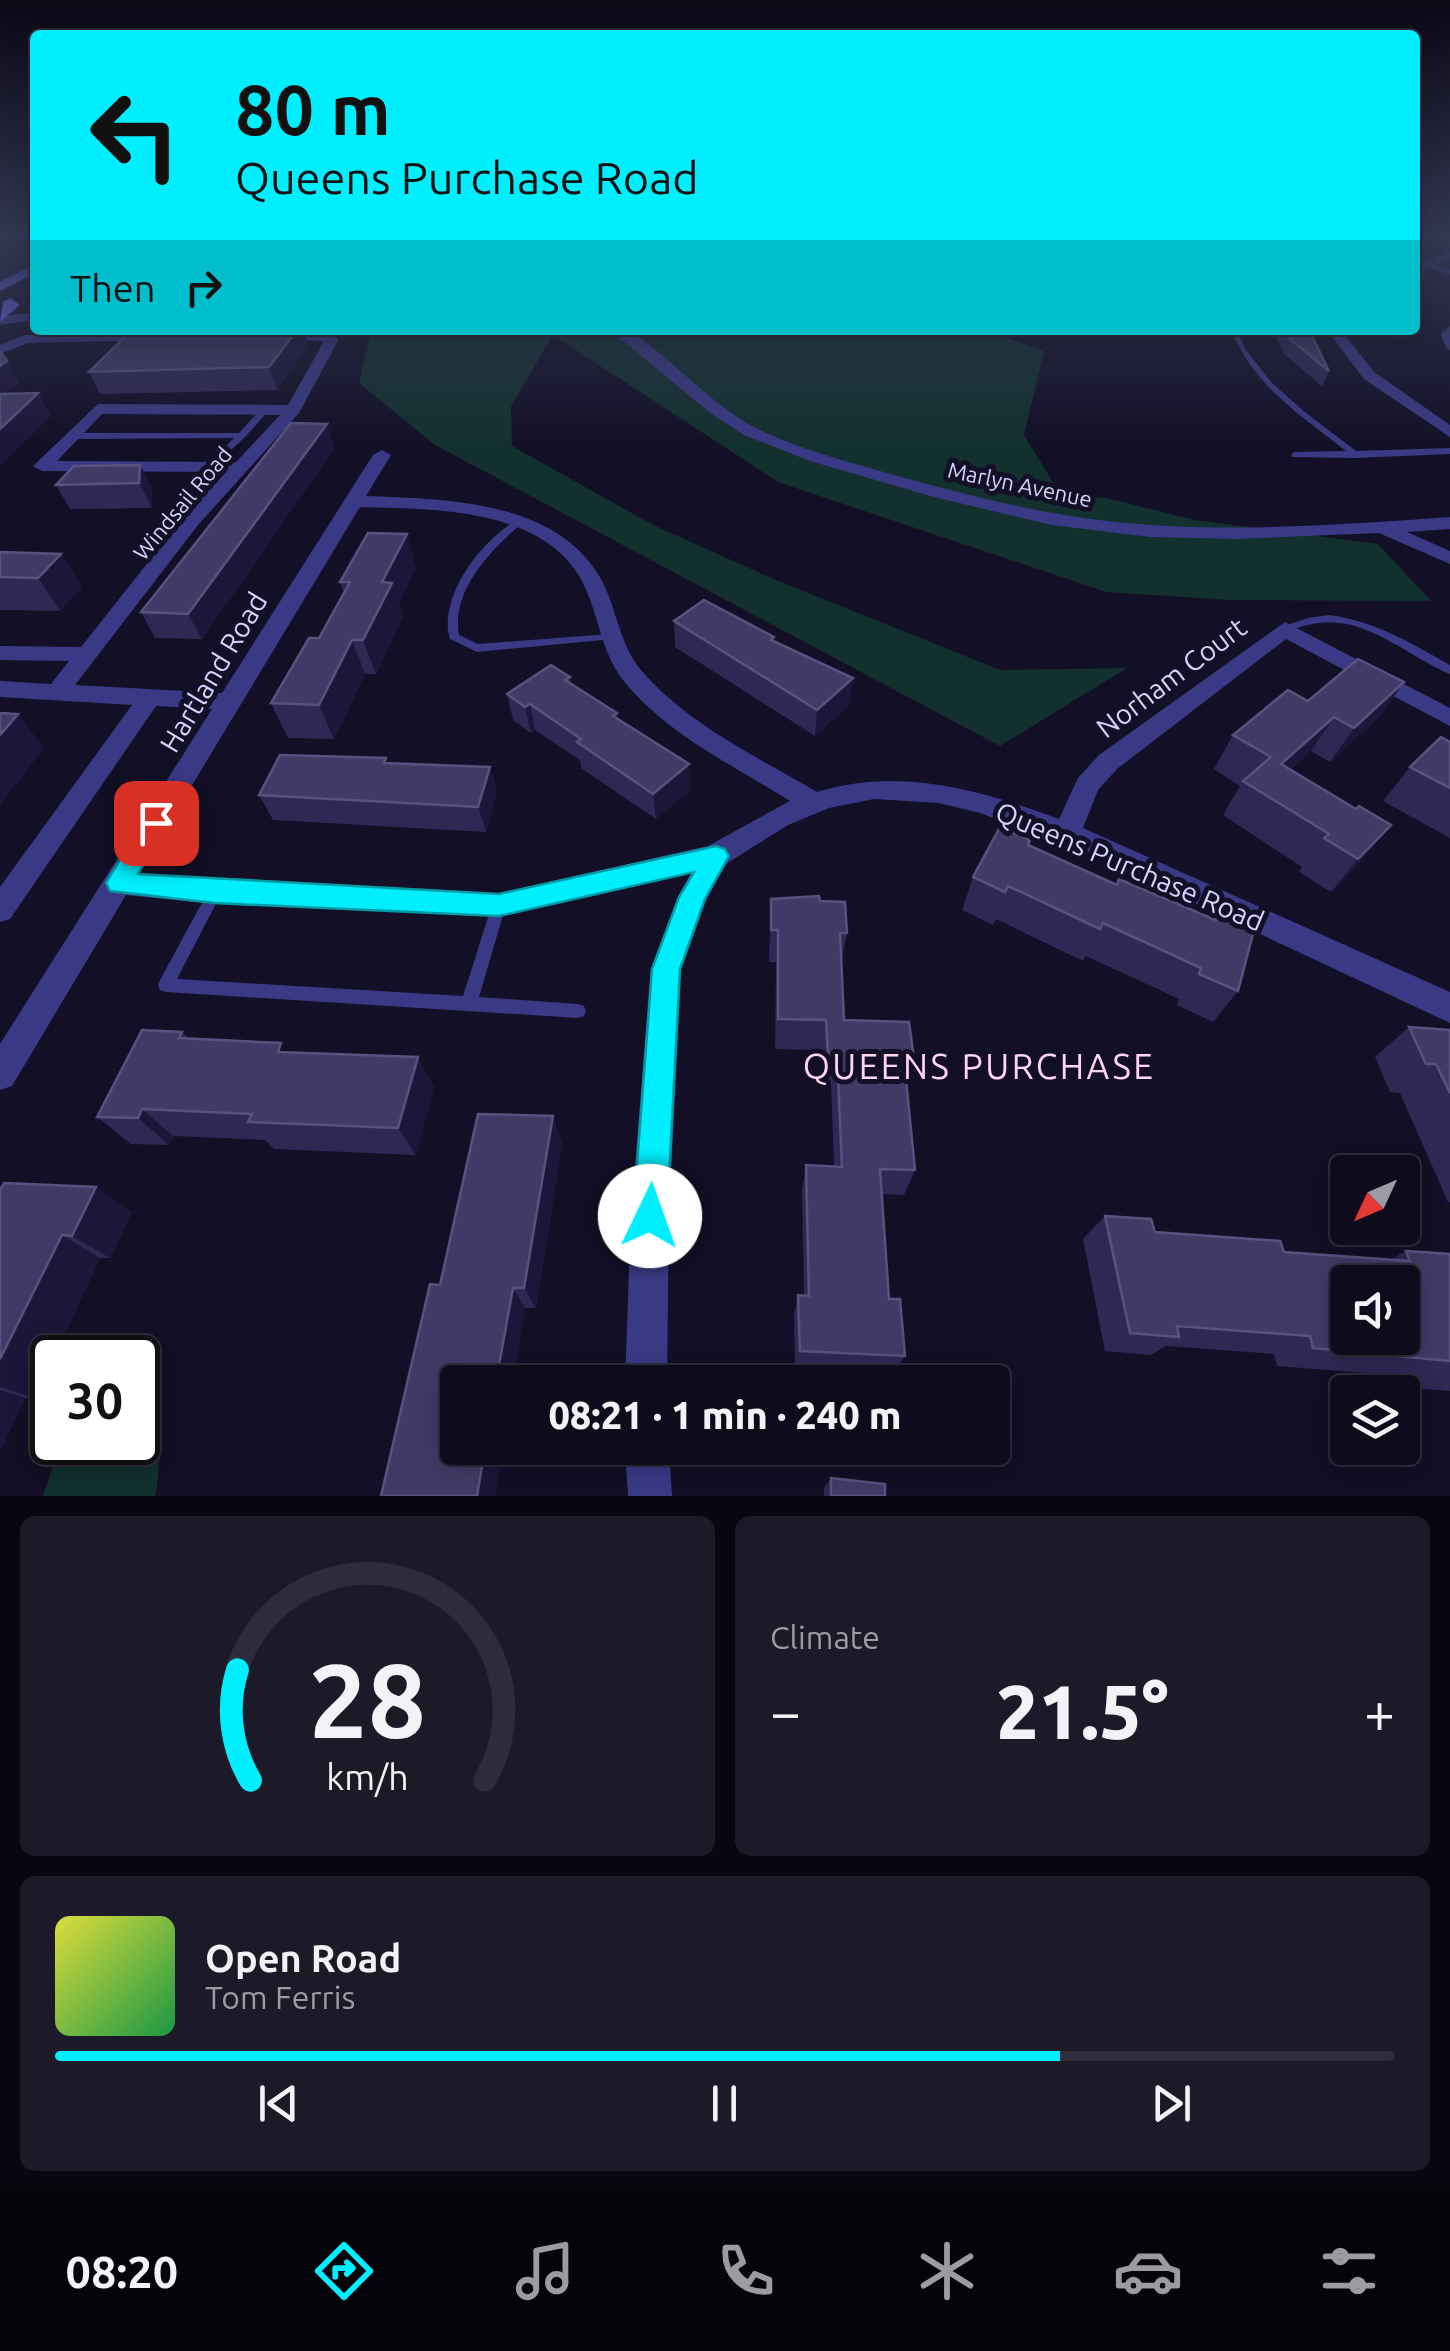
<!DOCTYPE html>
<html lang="en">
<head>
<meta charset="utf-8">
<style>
  :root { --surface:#0e0b1c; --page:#1c1929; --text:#f1f3f6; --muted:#9b9ba3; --line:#2e2b3b; --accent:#00eefe }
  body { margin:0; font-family:Ubuntu,sans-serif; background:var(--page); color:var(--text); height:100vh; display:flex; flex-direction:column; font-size:38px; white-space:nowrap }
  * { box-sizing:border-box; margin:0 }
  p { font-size:32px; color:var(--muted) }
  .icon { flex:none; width:55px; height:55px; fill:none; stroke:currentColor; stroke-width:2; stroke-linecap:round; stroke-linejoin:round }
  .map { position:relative; height:1496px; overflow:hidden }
  .sheet { display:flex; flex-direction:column; gap:20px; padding:20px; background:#08060f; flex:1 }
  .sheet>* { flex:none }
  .banner { position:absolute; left:30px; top:30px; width:1390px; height:305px; border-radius:10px; box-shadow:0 5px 25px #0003,0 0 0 2px var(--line); background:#00eefe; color:#111; overflow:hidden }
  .needle { width:65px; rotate:226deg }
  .controls { position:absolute; left:1330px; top:1155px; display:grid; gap:20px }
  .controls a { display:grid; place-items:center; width:90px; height:90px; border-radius:10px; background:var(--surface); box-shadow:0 5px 25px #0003,0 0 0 2px var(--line); font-size:50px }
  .speed { position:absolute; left:30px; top:1335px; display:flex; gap:20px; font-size:50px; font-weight:700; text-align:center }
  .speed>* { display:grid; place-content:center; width:130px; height:130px; border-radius:50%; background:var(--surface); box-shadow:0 5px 25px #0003,0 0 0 2px var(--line); line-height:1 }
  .speed .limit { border:5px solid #111; border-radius:15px; background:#fff; color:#111 }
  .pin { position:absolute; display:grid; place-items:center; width:85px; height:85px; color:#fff; margin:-42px; border-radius:20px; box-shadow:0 5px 15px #0006 }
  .me { position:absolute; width:110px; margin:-55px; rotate:3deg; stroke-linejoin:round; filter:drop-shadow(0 0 8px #0008) }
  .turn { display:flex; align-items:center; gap:35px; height:210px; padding:0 40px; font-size:45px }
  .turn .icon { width:130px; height:130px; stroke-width:2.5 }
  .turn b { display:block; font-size:70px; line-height:85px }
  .then { display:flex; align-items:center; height:95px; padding:0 40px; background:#0003; gap:20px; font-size:38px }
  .big { font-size:75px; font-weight:800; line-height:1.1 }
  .sheet .widget { flex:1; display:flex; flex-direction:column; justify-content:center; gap:15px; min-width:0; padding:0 35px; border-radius:15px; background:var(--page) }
  .sheet .dial { align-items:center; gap:0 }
  .dial svg { height:260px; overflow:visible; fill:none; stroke:var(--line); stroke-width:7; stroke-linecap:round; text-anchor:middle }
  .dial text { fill:var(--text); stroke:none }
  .song { display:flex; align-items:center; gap:30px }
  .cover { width:120px; height:120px; border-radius:15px; background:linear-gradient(135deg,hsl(60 70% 55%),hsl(140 70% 35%)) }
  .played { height:10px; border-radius:5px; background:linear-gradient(90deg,var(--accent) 75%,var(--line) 75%) }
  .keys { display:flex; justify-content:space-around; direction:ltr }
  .heat { display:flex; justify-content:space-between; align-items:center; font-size:55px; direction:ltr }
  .sheet .tiles { flex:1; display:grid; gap:20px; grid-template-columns:1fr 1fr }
  .widget:last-child { grid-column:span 2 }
  .trip { position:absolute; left:440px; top:1365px; width:570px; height:100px; border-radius:10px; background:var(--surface); box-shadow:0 5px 25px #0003,0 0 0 2px var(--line); font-weight:800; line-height:100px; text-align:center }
  .tabs { display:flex; height:160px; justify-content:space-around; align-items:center; background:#06040b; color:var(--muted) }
  .tabs .icon { width:70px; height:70px }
  .tabs .selected { color:var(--accent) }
  .tabs b { font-size:45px; color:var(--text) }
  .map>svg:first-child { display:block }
  .green { fill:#12302e }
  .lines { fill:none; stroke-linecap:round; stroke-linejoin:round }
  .service { fill:#3a3985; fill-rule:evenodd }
  .minor { fill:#3a3985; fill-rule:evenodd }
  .secondary { fill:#6a6cff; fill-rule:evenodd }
  .wall { fill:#2f2854 }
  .shaded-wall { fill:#1c163a }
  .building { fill:#413a66; stroke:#58527e; stroke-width:2.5; fill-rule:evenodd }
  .route { fill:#00eefe; stroke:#009ba5; stroke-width:2.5 }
  .labels { text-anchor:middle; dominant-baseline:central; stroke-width:10; stroke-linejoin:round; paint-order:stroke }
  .far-street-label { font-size:22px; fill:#d7d3ff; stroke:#120f26 }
  .street-label { font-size:28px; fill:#d7d3ff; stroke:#120f26 }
  .near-neighbourhood-label { font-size:35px; letter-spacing:2.5px; fill:#ffd5f1; stroke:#120f26 }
</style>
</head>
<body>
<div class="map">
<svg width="1450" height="1496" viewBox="0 0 1450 1496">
  <rect width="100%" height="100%" fill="#120f26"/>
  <g class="green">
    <path d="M371 330H985L1044 351 1024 435 1061 495 1106 498 1195 520 1378 544 1431 601 1231 600 1106 592 778 482 553 335 511 406 512 446 653 525 776 580 1000 670 1127 668 1000 746 435 445 359 383Z"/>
    <path d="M138 1403 146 1407C159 1435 162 1465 155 1496H43L53 1467 77 1443 138 1442Z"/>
  </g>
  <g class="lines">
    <g class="service">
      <path d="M1415 260 1450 270V274L1415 264Z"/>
      <path d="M1450 326V350L1446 348 1441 334Z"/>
      <path d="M1231 330H1237L1246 350 1272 383 1306 413 1356 451 1450 448V454L1356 458 1292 457V453L1295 452 1346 451C1299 414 1255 387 1231 330Z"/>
      <path d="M263 407 270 409 245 437 210 470 207 469V465L234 438 71 439 67 436 71 433H239Z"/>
      <path d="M517 520 522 523 520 525C489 552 451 591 459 635L478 644 609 634 613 635 615 637 613 639 477 652 450 639C437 598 482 539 517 520Z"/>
      <path d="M1329 615C1375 621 1411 643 1450 665V674C1404 655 1362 611 1308 625 1300 626 1293 630 1285 632L1280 629 1281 627 1308 618Z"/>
      <path d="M215 886 220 888 222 892 177 979 463 996 492 905 494 901 499 899 504 901 506 905 479 997 578 1004 584 1006 586 1011 584 1016 578 1018 166 992 160 990 158 985 160 980 210 888Z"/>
    </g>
    <g class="minor">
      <path d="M1450 252V260L1415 273V265Z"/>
      <path d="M35 312V320L0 325V317Z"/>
      <path d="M610 330H627L640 338C679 366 711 404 754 427 799 450 850 462 898 476 967 495 1036 513 1107 521 1221 534 1336 525 1450 517V529L1407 532 1450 551V564L1379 533 1236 539 1150 537 1052 525 934 497 810 461 744 435 709 412Z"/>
      <path d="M1327 330H1341L1374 372 1450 425V437L1364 379Z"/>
      <path d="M315 331 339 339 299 413 198 525 75 685 222 693 373 455 382 450 391 455 366 496C445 499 557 500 601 579 617 608 619 644 641 670 687 724 756 756 817 792 899 766 981 790 1059 819L1078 778 1099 755 1285 622 1450 708V726L1286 639 1117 769 1098 790 1083 828 1450 992V1023L1100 859 980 813 939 803 874 799 829 808 788 825 726 864 706 900 681 969 669 1216 667 1382H625L631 1216 651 969 678 897 691 873 499 917 215 904 126 895 12 1086 0 1090V1044L212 709 156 706 10 919 0 922V887L132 705 0 697V681L51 684 69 661 0 660V646L81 647 184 517 226 472 42 471 33 466 98 404 288 405 324 341 273 339 266 335 273 331ZM102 414 280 415 236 462 57 461ZM360 507C432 509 542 507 582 581 599 614 600 650 623 680 666 734 733 765 790 801L708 846 499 893 139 873Z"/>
      <path d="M158 333 163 334V340L27 343 0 354V345L25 335Z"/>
      <path d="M625 1448H669L672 1496H628Z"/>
    </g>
    <g class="secondary">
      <path d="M35 264V273L0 291V282Z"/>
      <path d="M10 298 20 305 0 322 3 302Z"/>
    </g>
  </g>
  <g class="wall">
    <path d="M132 330H303L308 346 277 390 100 394 89 372Z"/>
    <path d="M1274 330H1309L1329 371 1322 386 1284 354Z"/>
    <path d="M1383 330H1405L1401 337Z"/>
    <path d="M335 447 202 639 155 638 141 612Z"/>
    <path d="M140 465 152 489V508L70 509 56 485Z"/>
    <path d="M0 552 61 554 82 587 60 611 0 610Z"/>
    <path d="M416 567 399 604 403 616 376 674H365L334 739 288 738 271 703 319 638 344 593 340 582Z"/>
    <path d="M674 621 850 704 815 736 675 647Z"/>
    <path d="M570 677 571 684 617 713 618 719 689 764 690 790 656 819 581 768 580 760 535 730 531 733 513 720 507 694Z"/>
    <path d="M1404 682 1380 716 1330 762 1311 751 1291 769 1363 859 1331 892 1299 872 1302 867 1223 815 1240 786 1214 769 1233 735Z"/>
    <path d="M1450 742V838L1383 801 1410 767Z"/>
    <path d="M388 763 490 767 497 792 486 832 273 820 259 795Z"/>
    <path d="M1028 846 1116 884 1214 920 1218 915 1238 991 1213 1022 1177 1005 1179 999 1086 956 1083 961 996 919 993 925 962 910 973 877Z"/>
    <path d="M771 899 820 901 847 933 841 965 844 1020 914 1059 906 1081 915 1170 904 1195 882 1194 889 1299 905 1356 893 1373 795 1368 794 1315 798 1295 804 1296 802 1190 806 1165 834 1166 831 1085H822L821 1050 775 1049 776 962H769Z"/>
    <path d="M1409 1027 1450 1030V1202H1448L1400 1093 1390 1092 1375 1057Z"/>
    <path d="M182 1032 188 1038 288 1052 434 1086 416 1155 274 1149 265 1140 173 1136 169 1145 131 1144 97 1117Z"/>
    <path d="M553 1116 562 1144 536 1308H525L440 1285Z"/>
    <path d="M96 1187 132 1212 110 1258H100L35 1398H25L0 1451V1190Z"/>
    <path d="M1105 1216 1155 1232 1284 1252 1390 1260 1406 1251 1450 1254V1391L1409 1388 1404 1376 1277 1366 1274 1354 1166 1346 1151 1355 1105 1351 1083 1239Z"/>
    <path d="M831 1478 885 1496H824V1488Z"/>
  </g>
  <g class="shaded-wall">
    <path d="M1419 239H1445L1415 250Z"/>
    <path d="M297 330H303L308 346 277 390 269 367Z"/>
    <path d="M7 361 20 383 0 397V366Z"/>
    <path d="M38 393 51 416 0 466V429Z"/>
    <path d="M327 424 335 447 202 639 188 614Z"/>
    <path d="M140 465 152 489V508L139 483Z"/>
    <path d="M407 534 416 567 399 604 403 616 376 674 363 640 382 582Z"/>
    <path d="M61 554 82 587 60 611 38 578Z"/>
    <path d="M352 640 365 674 334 739 319 705Z"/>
    <path d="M853 678 850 704 815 736 817 710Z"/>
    <path d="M1404 682 1380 716 1330 762 1354 728Z"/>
    <path d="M530 704 535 730 531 733 525 707Z"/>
    <path d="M18 714 44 748 0 805V735Z"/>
    <path d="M1334 717 1311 751 1264 793 1281 764Z"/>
    <path d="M689 764 690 790 656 819 653 794Z"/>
    <path d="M490 767 497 792 486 832 478 807Z"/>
    <path d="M1391 825 1363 859 1331 892 1358 859Z"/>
    <path d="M418 1057 434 1086 416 1155 398 1128Z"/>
    <path d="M142 1109 173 1136 169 1145 138 1118Z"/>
    <path d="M553 1116 562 1144 536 1308 524 1288Z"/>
    <path d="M96 1187 132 1212 110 1258 72 1236Z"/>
    <path d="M62 1235 100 1258 35 1398 0 1387V1359Z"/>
    <path d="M513 1288 525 1308 513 1382H496Z"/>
    <path d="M0 1390 25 1398 0 1451Z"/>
    <path d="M485 1448H503L495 1496H477Z"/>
  </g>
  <g class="building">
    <path d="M132 330H297L269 367 89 372Z"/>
    <path d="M1286 330H1309L1329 371 1291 340Z"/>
    <path d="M0 351 7 361 0 366Z"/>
    <path d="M38 393 0 429V394Z"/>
    <path d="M291 423 327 424 188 614 141 612Z"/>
    <path d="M140 465 139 483 56 485 74 466Z"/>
    <path d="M368 533 407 534 382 582 392 583 363 640H352L319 705 271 703 309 638H319L350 582H340Z"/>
    <path d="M0 552 61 554 38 578 0 577Z"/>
    <path d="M704 600 774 637 771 640 853 678 817 710 674 621Z"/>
    <path d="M1358 659 1404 682 1354 728 1334 717 1281 764 1356 809 1359 806 1391 825 1358 859 1324 838 1329 834 1243 781 1271 757 1233 735 1288 690 1308 701Z"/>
    <path d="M551 665 570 677 565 680 617 713 613 716 689 764 653 794 577 742 581 739 530 704 525 707 507 694Z"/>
    <path d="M0 713 18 714 0 735Z"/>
    <path d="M1441 737 1450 742V788L1410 767Z"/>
    <path d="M280 755 386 758 384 763 490 767 478 807 259 795Z"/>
    <path d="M1000 827 1030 840 1028 845 1117 885 1119 879 1216 920 1218 915 1254 930 1238 991 1199 974 1201 968 1103 923 1100 929 1008 886 1005 892 973 877Z"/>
    <path d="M819 896 820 901 845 902 847 933H840L844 1020 909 1022 914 1059H904L915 1170 880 1169 889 1299H900L905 1356 800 1351 798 1295 809 1296 806 1165 842 1167 837 1056H828L826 1020 778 1019V930H771V899Z"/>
    <path d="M1409 1027 1450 1030V1093L1436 1064H1426Z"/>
    <path d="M142 1030 182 1032 179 1038 281 1043 278 1052 418 1057 398 1128 248 1122 252 1114 142 1109 138 1118 97 1117Z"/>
    <path d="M478 1114 553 1116 524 1288H513L496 1382H458V1448H485L477 1496H381L430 1284 440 1285Z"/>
    <path d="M4 1183 96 1187 72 1236 62 1235 0 1359V1190Z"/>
    <path d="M1105 1216 1151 1219 1155 1232 1280 1241 1284 1252 1410 1261 1406 1251 1450 1254V1361L1313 1348 1310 1336 1177 1326 1179 1337 1130 1333ZM1348 1282H1402V1338H1348Z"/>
    <path d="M831 1478 885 1484V1496H831Z"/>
  </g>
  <linearGradient id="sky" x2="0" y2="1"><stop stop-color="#0a0815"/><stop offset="0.53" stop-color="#333752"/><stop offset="1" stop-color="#333752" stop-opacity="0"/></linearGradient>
  <rect width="1450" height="449" fill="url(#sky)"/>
  <path class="route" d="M156 813 165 816 168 823 138 874 499 894 716 846 725 849 729 856 705 899 680 969 667 1216 662 1228 650 1233 638 1228 633 1216 652 969 679 897 694 872 499 916 215 903 110 891 106 883 110 876 147 816Z"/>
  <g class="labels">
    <g class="far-street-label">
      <text transform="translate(1020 484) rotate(12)">Marlyn Avenue</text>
      <text transform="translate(182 503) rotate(-50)">Windsail Road</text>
    </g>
    <g class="street-label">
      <text transform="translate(213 672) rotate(-59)">Hartland Road</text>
      <text transform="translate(1171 677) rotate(-37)">Norham Court</text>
      <text transform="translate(1130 866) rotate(23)">Queens Purchase Road</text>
    </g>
    <g class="near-neighbourhood-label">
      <text x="979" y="1066">QUEENS PURCHASE</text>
    </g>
  </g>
</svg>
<div class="controls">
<a><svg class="needle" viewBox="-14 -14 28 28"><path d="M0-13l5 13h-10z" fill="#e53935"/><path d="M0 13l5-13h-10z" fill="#9b9ba3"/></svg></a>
<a><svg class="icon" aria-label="sound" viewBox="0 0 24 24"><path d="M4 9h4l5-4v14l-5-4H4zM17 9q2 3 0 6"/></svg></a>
<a><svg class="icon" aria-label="layers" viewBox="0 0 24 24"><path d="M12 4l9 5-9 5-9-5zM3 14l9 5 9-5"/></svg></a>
</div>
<div class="speed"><div class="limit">30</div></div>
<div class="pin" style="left:156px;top:823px;background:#d93025"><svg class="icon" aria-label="arrive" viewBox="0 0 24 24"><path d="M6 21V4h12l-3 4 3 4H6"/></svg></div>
<svg class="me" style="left:650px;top:1216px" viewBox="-20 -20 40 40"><circle r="19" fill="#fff"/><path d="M0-13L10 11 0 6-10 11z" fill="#00eefe"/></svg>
<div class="trip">08:21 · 1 min · 240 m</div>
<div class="banner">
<div class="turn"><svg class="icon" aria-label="left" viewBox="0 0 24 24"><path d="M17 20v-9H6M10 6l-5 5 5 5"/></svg><div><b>80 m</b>Queens Purchase Road</div></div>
<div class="then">Then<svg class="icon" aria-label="right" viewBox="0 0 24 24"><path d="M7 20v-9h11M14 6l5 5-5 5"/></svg></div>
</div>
</div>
<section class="sheet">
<div class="tiles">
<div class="widget dial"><svg viewBox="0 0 100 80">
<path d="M14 69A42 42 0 1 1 86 69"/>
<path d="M14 69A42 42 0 0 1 10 35" stroke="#00eefe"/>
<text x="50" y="56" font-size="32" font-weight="700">28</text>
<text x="50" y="72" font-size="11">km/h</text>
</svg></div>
<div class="widget"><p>Climate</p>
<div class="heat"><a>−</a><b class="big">21.5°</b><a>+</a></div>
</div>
<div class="widget">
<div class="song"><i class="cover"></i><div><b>Open Road</b><p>Tom Ferris</p></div></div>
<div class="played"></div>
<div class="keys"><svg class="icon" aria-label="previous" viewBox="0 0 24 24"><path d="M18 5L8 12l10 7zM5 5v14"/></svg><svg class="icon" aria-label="pause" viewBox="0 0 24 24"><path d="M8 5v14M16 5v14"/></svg><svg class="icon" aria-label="next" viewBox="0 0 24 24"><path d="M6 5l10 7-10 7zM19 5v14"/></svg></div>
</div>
</div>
</section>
<nav class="tabs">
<b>08:20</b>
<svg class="icon selected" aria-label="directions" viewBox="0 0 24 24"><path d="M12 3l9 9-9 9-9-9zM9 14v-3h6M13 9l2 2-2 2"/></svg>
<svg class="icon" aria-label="music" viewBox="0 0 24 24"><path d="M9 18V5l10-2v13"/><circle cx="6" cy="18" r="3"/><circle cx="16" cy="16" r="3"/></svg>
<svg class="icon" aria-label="phone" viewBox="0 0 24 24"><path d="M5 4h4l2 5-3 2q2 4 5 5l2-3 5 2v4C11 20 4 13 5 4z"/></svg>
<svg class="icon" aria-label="climate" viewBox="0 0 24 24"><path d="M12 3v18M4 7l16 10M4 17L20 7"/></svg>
<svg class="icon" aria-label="car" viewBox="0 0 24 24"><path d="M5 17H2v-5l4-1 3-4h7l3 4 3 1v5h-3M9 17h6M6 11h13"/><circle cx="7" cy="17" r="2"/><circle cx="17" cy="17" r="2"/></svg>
<svg class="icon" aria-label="filters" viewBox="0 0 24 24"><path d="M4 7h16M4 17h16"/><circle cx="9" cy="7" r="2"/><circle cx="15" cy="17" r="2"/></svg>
</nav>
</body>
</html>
